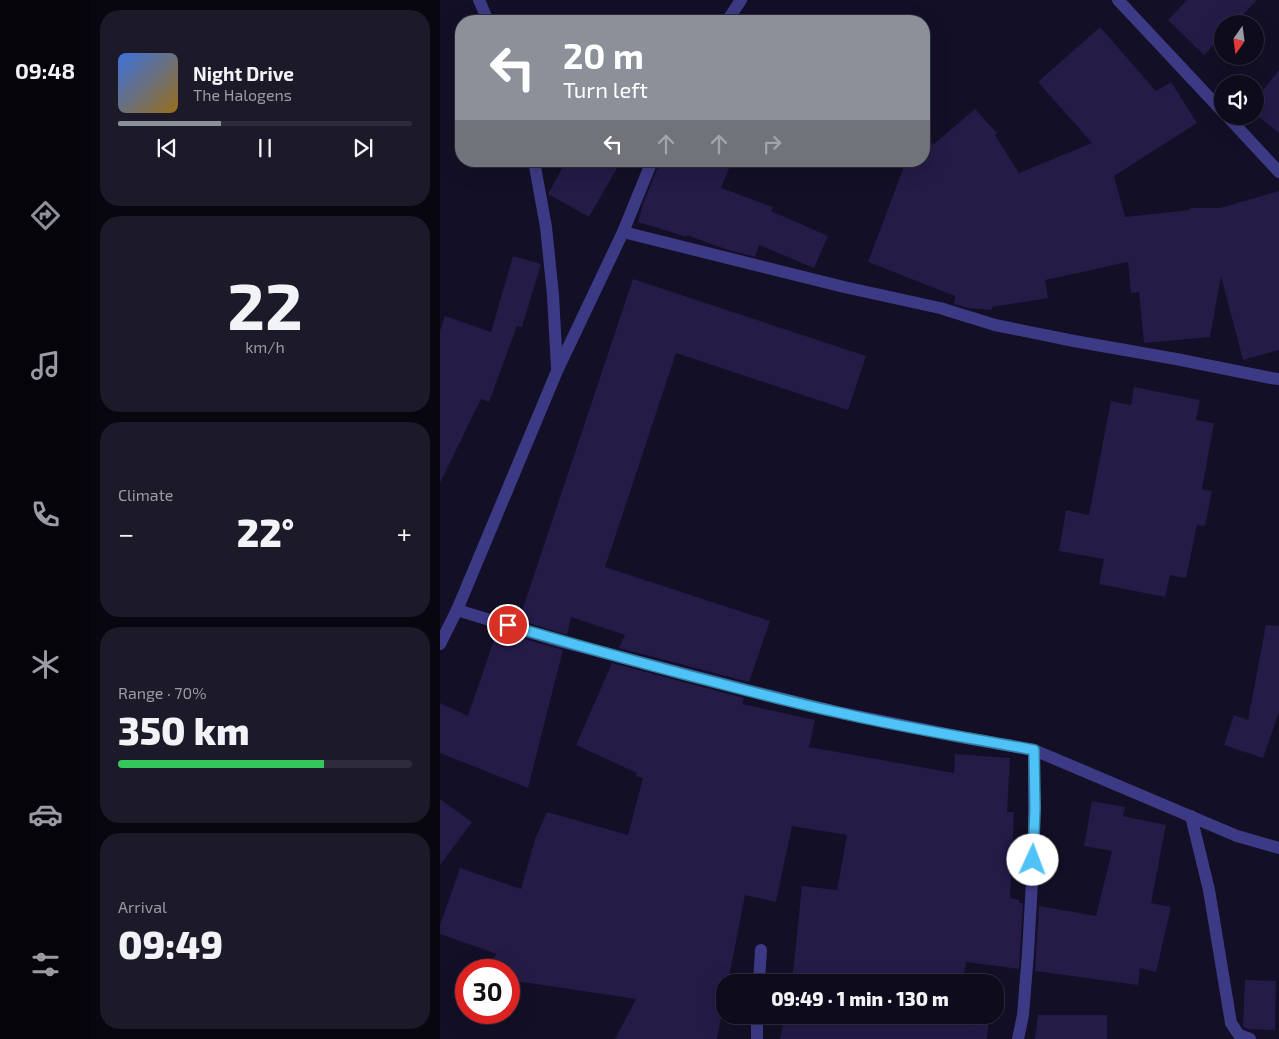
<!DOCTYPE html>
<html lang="en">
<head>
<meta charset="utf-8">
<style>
  :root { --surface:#0e0b1c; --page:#1c1929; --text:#f1f3f6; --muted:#9b9ba3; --line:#2e2b3b; --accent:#8c9099 }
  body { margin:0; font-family:"Exo 2",sans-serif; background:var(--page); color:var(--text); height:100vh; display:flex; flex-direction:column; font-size:19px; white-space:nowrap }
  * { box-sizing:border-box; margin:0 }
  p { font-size:16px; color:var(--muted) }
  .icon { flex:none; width:28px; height:28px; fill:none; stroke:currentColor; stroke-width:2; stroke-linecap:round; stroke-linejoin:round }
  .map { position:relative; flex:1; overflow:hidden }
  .details { display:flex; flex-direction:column; gap:10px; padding:10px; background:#08060f; width:350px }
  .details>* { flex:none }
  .hud { position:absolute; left:15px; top:15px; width:475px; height:152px; border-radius:20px; box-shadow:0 5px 20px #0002,0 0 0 1px var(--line); background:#8c9099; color:#fff; overflow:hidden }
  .needle { width:32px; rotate:194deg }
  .tools { position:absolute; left:774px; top:15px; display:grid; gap:10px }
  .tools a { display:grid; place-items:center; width:50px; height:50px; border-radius:50%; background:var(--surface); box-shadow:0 5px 20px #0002,0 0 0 1px var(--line); font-size:25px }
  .speed { position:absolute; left:15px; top:959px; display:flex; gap:10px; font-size:25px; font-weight:700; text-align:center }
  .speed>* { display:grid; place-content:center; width:65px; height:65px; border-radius:50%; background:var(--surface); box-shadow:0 5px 20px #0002,0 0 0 1px var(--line); line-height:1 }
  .speed .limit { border:8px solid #d22; background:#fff; color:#111 }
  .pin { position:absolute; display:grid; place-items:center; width:42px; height:42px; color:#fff; margin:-21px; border:2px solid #fff; border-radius:50%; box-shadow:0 1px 5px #0007 }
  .me { position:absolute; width:55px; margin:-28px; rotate:2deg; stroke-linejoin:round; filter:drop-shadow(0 0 4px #0008) }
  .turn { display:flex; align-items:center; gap:18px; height:105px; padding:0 25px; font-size:22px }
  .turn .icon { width:65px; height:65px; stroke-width:2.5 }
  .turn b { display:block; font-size:35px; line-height:42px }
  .lanes { display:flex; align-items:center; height:48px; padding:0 25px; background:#0003; justify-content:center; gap:25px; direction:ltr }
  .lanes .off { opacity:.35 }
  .big { font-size:38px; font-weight:800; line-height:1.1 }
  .details .widget { flex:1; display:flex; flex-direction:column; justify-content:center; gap:8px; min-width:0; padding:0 18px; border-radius:20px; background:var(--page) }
  .details .dial { align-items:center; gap:0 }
  .dial b { font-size:65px; line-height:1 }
  .song { display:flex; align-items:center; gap:15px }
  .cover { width:60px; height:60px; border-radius:8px; background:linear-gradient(135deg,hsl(220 70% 55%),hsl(40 70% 35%)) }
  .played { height:5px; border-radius:2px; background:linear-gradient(90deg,var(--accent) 35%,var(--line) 35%) }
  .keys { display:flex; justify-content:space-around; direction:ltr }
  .heat { display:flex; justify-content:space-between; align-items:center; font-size:28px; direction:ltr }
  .charge { height:8px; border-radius:4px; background:linear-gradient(90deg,#34c759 70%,var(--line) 0) }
  .trip { position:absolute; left:276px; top:974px; width:288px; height:50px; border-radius:20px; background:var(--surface); box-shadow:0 5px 20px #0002,0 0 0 1px var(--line); font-weight:800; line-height:50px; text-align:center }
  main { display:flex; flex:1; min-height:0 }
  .menu { display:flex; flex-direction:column; width:90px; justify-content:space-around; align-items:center; background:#06040b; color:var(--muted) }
  .menu .icon { width:35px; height:35px }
  .menu .active { color:var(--accent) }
  .menu b { font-size:22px; color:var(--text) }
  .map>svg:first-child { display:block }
  .building { fill:#241b47 }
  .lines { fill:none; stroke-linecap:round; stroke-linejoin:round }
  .minor { stroke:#3d3a85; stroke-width:12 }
  .route-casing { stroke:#337fa1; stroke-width:12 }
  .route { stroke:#4fc3f7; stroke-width:9 }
</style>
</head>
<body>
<main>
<nav class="menu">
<b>09:48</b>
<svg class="icon active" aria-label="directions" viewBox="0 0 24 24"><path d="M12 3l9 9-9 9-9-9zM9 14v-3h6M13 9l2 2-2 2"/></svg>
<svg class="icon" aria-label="music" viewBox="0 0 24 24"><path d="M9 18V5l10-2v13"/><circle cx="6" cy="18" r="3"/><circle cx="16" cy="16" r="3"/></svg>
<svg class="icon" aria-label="phone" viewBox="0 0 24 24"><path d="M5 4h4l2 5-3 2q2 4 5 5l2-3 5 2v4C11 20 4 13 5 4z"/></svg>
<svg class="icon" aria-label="climate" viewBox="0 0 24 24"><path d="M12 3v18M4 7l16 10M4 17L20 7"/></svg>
<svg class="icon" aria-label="car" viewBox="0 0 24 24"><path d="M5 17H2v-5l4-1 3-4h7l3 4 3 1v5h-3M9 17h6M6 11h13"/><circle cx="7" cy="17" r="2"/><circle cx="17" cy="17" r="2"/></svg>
<svg class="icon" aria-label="filters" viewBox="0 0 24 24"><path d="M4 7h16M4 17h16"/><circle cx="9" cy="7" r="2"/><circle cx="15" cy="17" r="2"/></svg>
</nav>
<section class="details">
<div class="widget">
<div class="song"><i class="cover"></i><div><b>Night Drive</b><p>The Halogens</p></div></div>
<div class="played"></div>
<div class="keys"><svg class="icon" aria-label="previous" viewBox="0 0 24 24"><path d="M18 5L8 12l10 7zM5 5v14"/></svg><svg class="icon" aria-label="pause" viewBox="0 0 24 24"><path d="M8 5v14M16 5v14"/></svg><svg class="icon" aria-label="next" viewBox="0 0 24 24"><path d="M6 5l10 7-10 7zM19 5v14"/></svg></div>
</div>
<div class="widget dial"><b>22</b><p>km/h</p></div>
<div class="widget"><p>Climate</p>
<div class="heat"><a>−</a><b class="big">22°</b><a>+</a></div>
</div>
<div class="widget"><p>Range · 70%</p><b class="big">350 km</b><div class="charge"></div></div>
<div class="widget"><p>Arrival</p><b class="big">09:49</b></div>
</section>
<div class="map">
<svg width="839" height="1039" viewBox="0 0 839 1039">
  <rect width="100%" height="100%" fill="#130f26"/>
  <g class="building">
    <path d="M747 0H817L794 24H782V36L764 55 728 20Z"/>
    <path d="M660 27 716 91 731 82 757 123 674 176 685 217 750 210V208H780L839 191V350L803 360 781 276 770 337 704 343 699 292 691 293 688 262 605 280 608 298 552 307V310L528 308 514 304 515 296 428 262 466 161H484V149L489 141 494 144 535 109 557 133 555 135 579 173 652 143 598 82Z"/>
    <path d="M839 70V133L815 114V100Z"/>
    <path d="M126 161H181L149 217 108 194Z"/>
    <path d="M220 161H292L281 188 333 207 331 211 388 236 374 268 319 245 315 257 288 250 247 235V237L198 222 203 204Z"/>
    <path d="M73 256 101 264 82 327 77 326 49 402 41 399 0 483V331L5 316 51 332Z"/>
    <path d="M193 279 426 356 408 410 236 353 165 567 330 621 309 682 179 648 185 635 131 617 127 635 79 620Z"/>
    <path d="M694 387 760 400 756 420 774 423 762 489 772 491 765 526 757 525 746 578 730 575 725 597 659 584 664 559 619 551 626 510 649 515 671 401 691 405Z"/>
    <path d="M826 625 839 626V712L823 758 784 745 794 715 808 720Z"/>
    <path d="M56 634 73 639 74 636 123 650 88 788 0 753V703L28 716Z"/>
    <path d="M172 663 304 698 302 704 375 720 369 747 514 773 515 754 570 758 567 812H574L570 898 579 900V903H583L579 969 526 962 523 982H352L362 886 397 890 407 835 352 826 336 902 305 895 288 982H285V997L277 1039H175L196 999 69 980V970H42L57 954 0 934V925L20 868 81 889 95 839 107 812 188 835 203 778 196 776 197 773 136 745Z"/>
    <path d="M0 799 32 822 0 865Z"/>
    <path d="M652 801 685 807 683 816 726 825 711 903 731 907 716 972 700 968 698 985 595 971 599 906 656 916 672 851 644 846Z"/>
    <path d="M805 980 836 981 835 1030 808 1029 803 1027Z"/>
    <path d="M345 1015H549L547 1039H340Z"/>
    <path d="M598 1015H667V1039H595Z"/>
  </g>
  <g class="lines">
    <g class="minor">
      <path d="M39 0 48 21"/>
      <path d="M678 0 782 111"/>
      <path d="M287 21 301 0"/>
      <path d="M787 116 839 172"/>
      <path d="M94 161 106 227 113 295 117 368"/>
      <path d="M183 232 404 287 500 308 555 325 634 341 736 359 831 378 839 379"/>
      <path d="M17 610 119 641 315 692 401 713 526 738 594 750 797 836 839 848"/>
      <path d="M0 644 17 610 117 371 183 232 212 161"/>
      <path d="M751 816 769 890 791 1023 799 1035 810 1039"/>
      <path d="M319 982 321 950"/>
      <path d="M317 1039V1015"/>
      <path d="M578 1039 583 1015 588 953 594 845V750"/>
    </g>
  </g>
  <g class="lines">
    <defs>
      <path id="route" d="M68 625C127 643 187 659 247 675 298 688 349 702 401 713 465 728 530 738 594 750L595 808 593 860"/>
    </defs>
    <use href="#route" class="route-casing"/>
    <use href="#route" class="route"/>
  </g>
</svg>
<div class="tools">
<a><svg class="needle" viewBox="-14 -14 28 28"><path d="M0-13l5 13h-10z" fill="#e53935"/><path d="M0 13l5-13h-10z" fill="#9b9ba3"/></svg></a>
<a><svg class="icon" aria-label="sound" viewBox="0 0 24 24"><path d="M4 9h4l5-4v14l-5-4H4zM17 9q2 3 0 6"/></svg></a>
</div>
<div class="speed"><div class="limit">30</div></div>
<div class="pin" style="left:68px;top:625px;background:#d93025"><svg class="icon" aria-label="arrive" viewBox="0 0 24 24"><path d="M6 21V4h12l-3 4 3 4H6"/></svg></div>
<svg class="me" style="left:593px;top:860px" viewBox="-20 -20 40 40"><circle r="19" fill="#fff"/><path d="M0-13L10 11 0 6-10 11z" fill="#4fc3f7"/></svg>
<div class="trip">09:49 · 1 min · 130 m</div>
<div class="hud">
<div class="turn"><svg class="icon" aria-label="left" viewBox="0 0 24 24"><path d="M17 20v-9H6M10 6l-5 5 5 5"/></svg><div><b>20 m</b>Turn left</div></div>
<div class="lanes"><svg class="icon" aria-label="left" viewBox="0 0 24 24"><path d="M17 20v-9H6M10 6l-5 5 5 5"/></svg><svg class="icon off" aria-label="ahead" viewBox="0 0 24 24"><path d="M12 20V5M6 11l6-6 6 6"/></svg><svg class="icon off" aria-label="ahead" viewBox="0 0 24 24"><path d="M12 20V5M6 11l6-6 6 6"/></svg><svg class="icon off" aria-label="right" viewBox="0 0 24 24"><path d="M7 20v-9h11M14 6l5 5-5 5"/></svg></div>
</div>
</div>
</main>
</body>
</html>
